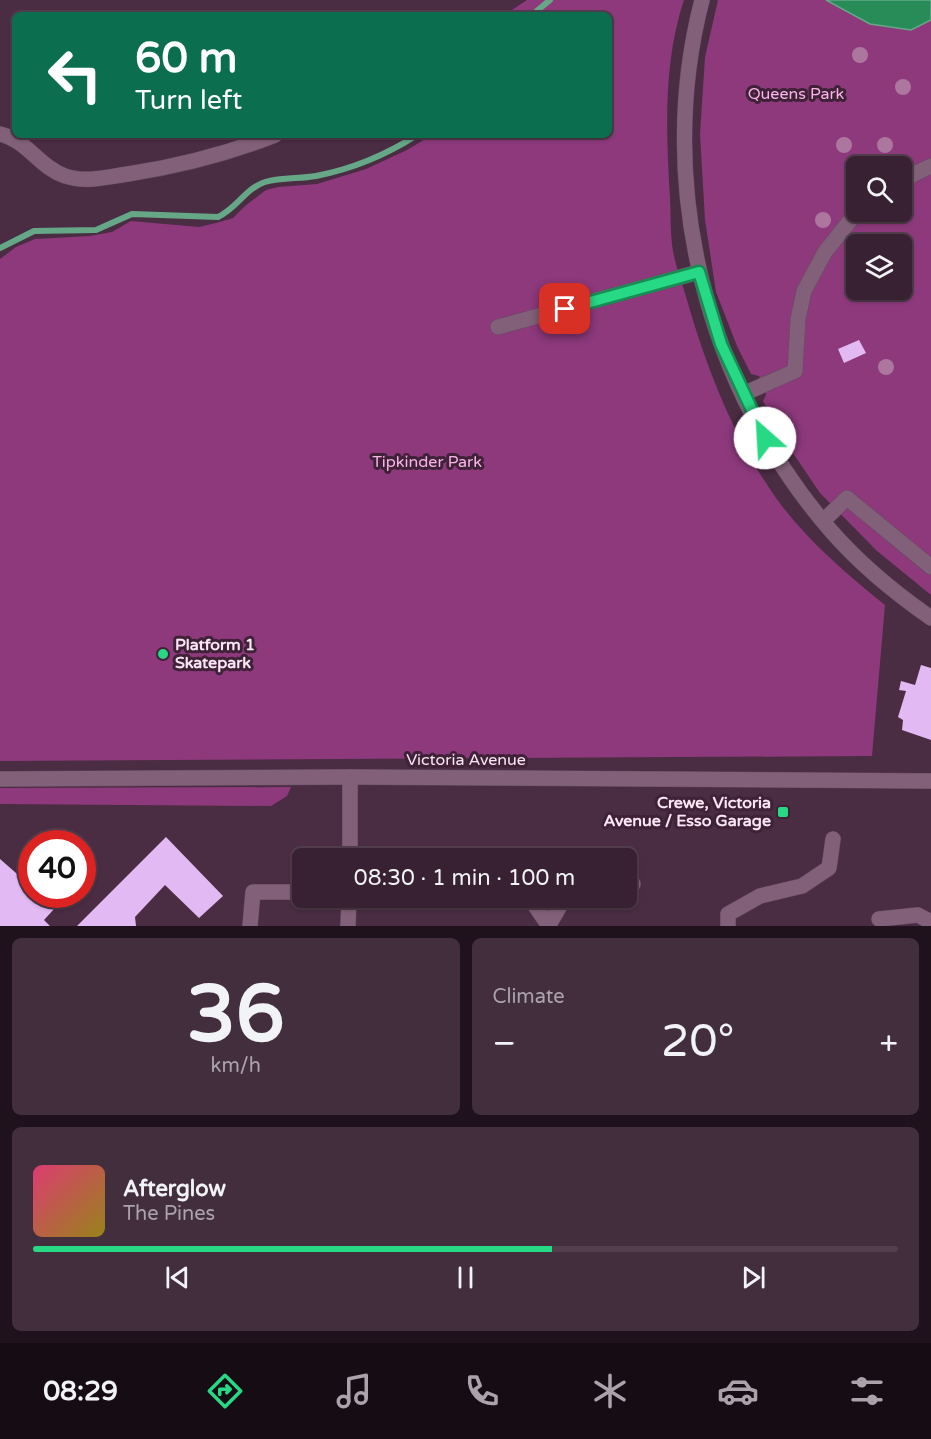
<!DOCTYPE html>
<html lang="en">
<head>
<meta charset="utf-8">
<style>
  :root { --surface:#382132; --page:#432e3e; --text:#f1f3f6; --muted:#aba3ac; --line:#523e4d; --accent:#27d885 }
  body { margin:0; font-family:"Varela Round",sans-serif; background:var(--page); color:var(--text); height:100vh; display:flex; flex-direction:column; font-size:22px; white-space:nowrap }
  * { box-sizing:border-box; margin:0 }
  p { font-size:20px; color:var(--muted) }
  .icon { flex:none; width:33px; height:33px; fill:none; stroke:currentColor; stroke-width:2; stroke-linecap:round; stroke-linejoin:round }
  .map { position:relative; height:926px; overflow:hidden }
  .details { display:flex; flex-direction:column; gap:12px; padding:12px; background:#1f121c; flex:1 }
  .details>* { flex:none }
  .hud { position:absolute; left:12px; top:12px; width:600px; height:126px; border-radius:9px; box-shadow:0 2px 4px #0004,0 0 0 2px var(--line); background:#0b6e4f; color:#fff; overflow:hidden }
  .fabs { position:absolute; left:846px; top:156px; display:grid; gap:12px }
  .fabs a { display:grid; place-items:center; width:66px; height:66px; border-radius:9px; background:var(--surface); box-shadow:0 2px 4px #0004,0 0 0 2px var(--line); font-size:30px }
  .speed { position:absolute; left:18px; top:830px; display:flex; gap:12px; font-size:30px; font-weight:700; text-align:center }
  .speed>* { display:grid; place-content:center; width:78px; height:78px; border-radius:50%; background:var(--surface); box-shadow:0 2px 4px #0004,0 0 0 2px var(--line); line-height:1 }
  .speed .limit { border:9px solid #d22; background:#fff; color:#111 }
  .pin { position:absolute; display:grid; place-items:center; width:51px; height:51px; color:#fff; margin:-26px; border-radius:12px; box-shadow:0 3px 9px #0006 }
  .me { position:absolute; width:66px; margin:-33px; rotate:334deg; stroke-linejoin:round; filter:drop-shadow(0 0 4px #0008) }
  .turn { display:flex; align-items:center; gap:21px; height:126px; padding:0 24px; font-size:27px }
  .turn .icon { width:78px; height:78px; stroke-width:2.5 }
  .turn b { display:block; font-size:42px; line-height:51px }
  .big { font-size:45px; font-weight:600; line-height:1.1 }
  .details .widget { flex:1; display:flex; flex-direction:column; justify-content:center; gap:9px; min-width:0; padding:0 21px; border-radius:9px; background:var(--page) }
  .details .dial { align-items:center; gap:0 }
  .dial b { font-size:78px; line-height:1 }
  .song { display:flex; align-items:center; gap:18px }
  .cover { width:72px; height:72px; border-radius:9px; background:linear-gradient(135deg,hsl(340 70% 55%),hsl(50 70% 35%)) }
  .played { height:6px; border-radius:3px; background:linear-gradient(90deg,var(--accent) 60%,var(--line) 60%) }
  .keys { display:flex; justify-content:space-around; direction:ltr }
  .heat { display:flex; justify-content:space-between; align-items:center; font-size:33px; direction:ltr }
  .details .tiles { flex:1; display:grid; gap:12px; grid-template-columns:1fr 1fr }
  .widget:last-child { grid-column:span 2 }
  .trip { position:absolute; left:292px; top:848px; width:345px; height:60px; border-radius:9px; background:var(--surface); box-shadow:0 2px 4px #0004,0 0 0 2px var(--line); font-weight:600; line-height:60px; text-align:center }
  .tabs { display:flex; height:96px; justify-content:space-around; align-items:center; background:#160d14; color:var(--muted) }
  .tabs .icon { width:42px; height:42px }
  .tabs .selected { color:var(--accent) }
  .tabs b { font-size:27px; color:var(--text) }
  .map>svg:first-child { display:block }
  .green { fill:#8d397c; fill-rule:evenodd }
  .water { fill:#278c58; stroke:#66a787; stroke-width:1.5 }
  .lines { fill:none; stroke-linecap:round; stroke-linejoin:round }
  .stream { stroke:#66a787; stroke-width:6 }
  .building { fill:#e3b9f4 }
  .minor-casing { stroke:#644b5e; stroke-width:16 }
  .minor { stroke:#826079; stroke-width:15 }
  .tree { fill:#ac769e }
  .route-casing { stroke:#198c56; stroke-width:15 }
  .route { stroke:#27d885; stroke-width:10 }
  .poi-dot { fill:#27d885; stroke:#3f2238; stroke-width:2 }
  .labels { text-anchor:middle; dominant-baseline:central; stroke-width:6; stroke-linejoin:round; paint-order:stroke }
  .park-label { font-size:16px; fill:#fcb3e9; stroke:#3f2238 }
  .poi-label { font-size:16px; font-weight:bold; fill:#fae6f4; stroke:#3f2238; text-anchor:start }
  .street-label { font-size:16px; fill:#fae6f4; stroke:#3f2238 }
</style>
</head>
<body>
<div class="map">
<svg width="931" height="926" viewBox="0 0 931 926">
  <rect width="100%" height="100%" fill="#4a2c43"/>
  <g class="green">
    <path d="M527 0H684C663 63 666 132 670 198 671 217 670 238 674 256 677 271 683 285 687 300 705 363 731 431 768 486 798 533 842 570 885 605L872 756 0 761V259L16 247 35 239 90 236 112 232 131 221 199 227 216 223 233 218 245 206 266 190 278 187 317 184 366 169 407 150 432 135H609V15H504Z"/>
    <path d="M718 0H931V595L877 551 820 493 778 431 763 401 766 395 759 376 751 374 737 346 716 292 705 220 700 134 705 57ZM856 166H902V212H856ZM856 244H902V290H856Z"/>
    <path d="M291 787 287 796 271 806 0 804V788Z"/>
  </g>
  <path class="water" d="M826 0H931V20L911 30 870 24Z"/>
  <g class="lines">
    <g class="stream">
      <path d="M532 15 550 0"/>
      <path d="M0 248 34 231 96 230 132 214 218 217C236 209 246 188 265 182 282 177 299 179 316 176 352 169 386 155 417 135"/>
    </g>
  </g>
  <g class="building">
    <path d="M859 340 866 353 844 363 838 349Z"/>
    <path d="M921 665 931 668V740L902 730 903 720 898 717 906 691 899 690 901 681 915 685Z"/>
    <path d="M166 837 223 896 199 918 165 885 135 917 136 926H77Z"/>
    <path d="M0 859 32 887V894H39L55 908 44 920 50 926H0Z"/>
  </g>
  <g class="lines">
    <defs>
      <g id="minor">
        <path d="M702 0C654 185 707 389 832 532 861 565 895 593 931 618"/>
        <path d="M0 134C27 140 39 167 65 176 86 183 107 177 128 174 179 166 227 154 275 135"/>
        <path d="M902 180 931 166"/>
        <path d="M498 327 699 272"/>
        <path d="M743 394 795 371 798 319 804 291 825 252 857 212"/>
        <path d="M823 521 847 498 931 567"/>
        <path d="M0 779 350 777 931 781"/>
        <path d="M350 858V777"/>
        <path d="M627 885 633 884"/>
        <path d="M529 897 549 926"/>
        <path d="M879 919 918 915 931 922"/>
        <path d="M549 925 565 897"/>
        <path d="M250 926 253 892H303"/>
        <path d="M348 926 349 897"/>
        <path d="M728 926V914L760 896 802 886 829 868 833 839"/>
      </g>
    </defs>
    <use href="#minor" class="minor-casing"/>
    <use href="#minor" class="minor"/>
  </g>
  <g class="tree">
    <circle cx="860" cy="55" r="8"/>
    <circle cx="903" cy="87" r="8"/>
    <circle cx="844" cy="145" r="8"/>
    <circle cx="885" cy="145" r="8"/>
    <circle cx="823" cy="220" r="8"/>
    <circle cx="886" cy="367" r="8"/>
  </g>
  <g class="lines">
    <defs>
      <path id="route" d="M565 309 699 272 721 344 765 438"/>
    </defs>
    <use href="#route" class="route-casing"/>
    <use href="#route" class="route"/>
  </g>
  <g class="poi-dot">
    <circle cx="163" cy="654" r="6"/>
    <rect x="777" y="806" width="12" height="12" rx="3"/>
  </g>
  <g class="labels">
    <g class="park-label">
      <text x="796" y="94">Queens Park</text>
      <text x="427" y="462">Tipkinder Park</text>
    </g>
    <g class="poi-label">
      <text x="175" y="645">Platform 1<tspan x="175" dy="18">Skatepark</tspan></text>
      <text x="771" y="803" text-anchor="end">Crewe, Victoria<tspan x="771" dy="18">Avenue / Esso Garage</tspan></text>
    </g>
    <g class="street-label">
      <text x="466" y="760">Victoria Avenue</text>
    </g>
  </g>
</svg>
<div class="fabs">
<a><svg class="icon" aria-label="search" viewBox="0 0 24 24"><circle cx="10" cy="10" r="6"/><path d="M15 15l6 6"/></svg></a>
<a><svg class="icon" aria-label="layers" viewBox="0 0 24 24"><path d="M12 4l9 5-9 5-9-5zM3 14l9 5 9-5"/></svg></a>
</div>
<div class="speed"><div class="limit">40</div></div>
<div class="pin" style="left:565px;top:309px;background:#d93025"><svg class="icon" aria-label="arrive" viewBox="0 0 24 24"><path d="M6 21V4h12l-3 4 3 4H6"/></svg></div>
<svg class="me" style="left:765px;top:438px" viewBox="-20 -20 40 40"><circle r="19" fill="#fff"/><path d="M0-13L10 11 0 6-10 11z" fill="#27d885"/></svg>
<div class="trip">08:30 · 1 min · 100 m</div>
<div class="hud">
<div class="turn"><svg class="icon" aria-label="left" viewBox="0 0 24 24"><path d="M17 20v-9H6M10 6l-5 5 5 5"/></svg><div><b>60 m</b>Turn left</div></div>
</div>
</div>
<section class="details">
<div class="tiles">
<div class="widget dial"><b>36</b><p>km/h</p></div>
<div class="widget"><p>Climate</p>
<div class="heat"><a>−</a><b class="big">20°</b><a>+</a></div>
</div>
<div class="widget">
<div class="song"><i class="cover"></i><div><b>Afterglow</b><p>The Pines</p></div></div>
<div class="played"></div>
<div class="keys"><svg class="icon" aria-label="previous" viewBox="0 0 24 24"><path d="M18 5L8 12l10 7zM5 5v14"/></svg><svg class="icon" aria-label="pause" viewBox="0 0 24 24"><path d="M8 5v14M16 5v14"/></svg><svg class="icon" aria-label="next" viewBox="0 0 24 24"><path d="M6 5l10 7-10 7zM19 5v14"/></svg></div>
</div>
</div>
</section>
<nav class="tabs">
<b>08:29</b>
<svg class="icon selected" aria-label="directions" viewBox="0 0 24 24"><path d="M12 3l9 9-9 9-9-9zM9 14v-3h6M13 9l2 2-2 2"/></svg>
<svg class="icon" aria-label="music" viewBox="0 0 24 24"><path d="M9 18V5l10-2v13"/><circle cx="6" cy="18" r="3"/><circle cx="16" cy="16" r="3"/></svg>
<svg class="icon" aria-label="phone" viewBox="0 0 24 24"><path d="M5 4h4l2 5-3 2q2 4 5 5l2-3 5 2v4C11 20 4 13 5 4z"/></svg>
<svg class="icon" aria-label="climate" viewBox="0 0 24 24"><path d="M12 3v18M4 7l16 10M4 17L20 7"/></svg>
<svg class="icon" aria-label="car" viewBox="0 0 24 24"><path d="M5 17H2v-5l4-1 3-4h7l3 4 3 1v5h-3M9 17h6M6 11h13"/><circle cx="7" cy="17" r="2"/><circle cx="17" cy="17" r="2"/></svg>
<svg class="icon" aria-label="filters" viewBox="0 0 24 24"><path d="M4 7h16M4 17h16"/><circle cx="9" cy="7" r="2"/><circle cx="15" cy="17" r="2"/></svg>
</nav>
</body>
</html>
